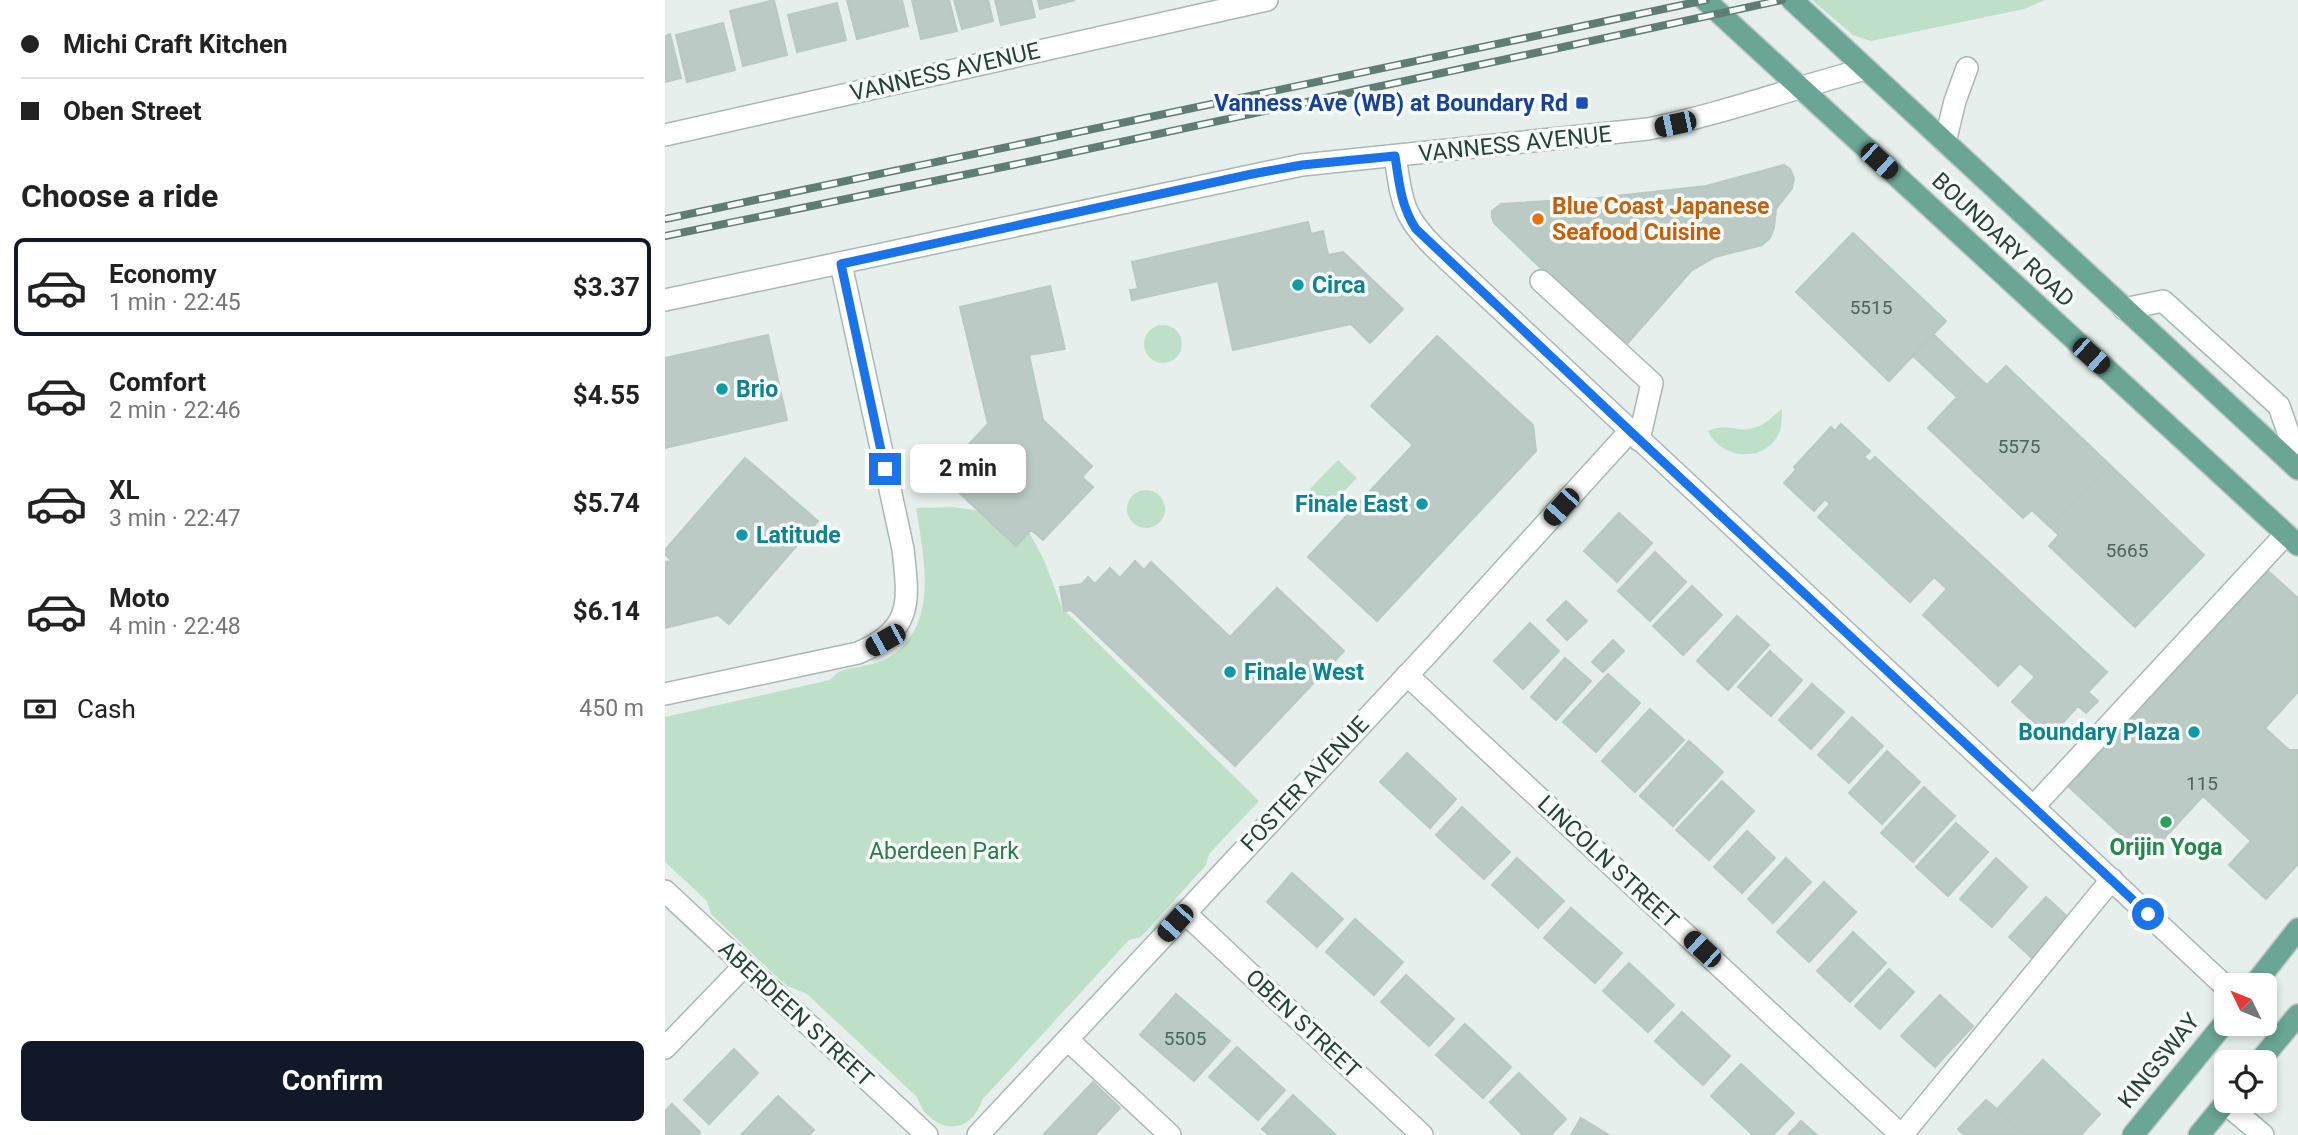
<!DOCTYPE html>
<meta charset="utf-8">
<style>
body{margin:0;font-family:Roboto,sans-serif;background:#f2f2f2;color:#222;height:100vh;display:flex;flex-direction:column;font-size:26px;white-space:nowrap}
*{box-sizing:border-box;margin:0}
p{font-size:23px;color:#767676}
.icon{flex:none;width:38px;height:38px;fill:none;stroke:currentColor;stroke-width:2;stroke-linecap:round;stroke-linejoin:round}
.map{position:relative;flex:1;overflow:hidden}
.details{display:flex;flex-direction:column;background:#fff;width:665px}
.details>*{flex:none}
.banner{display:grid;align-content:center;height:154px;padding:0 21px;background:#fff}
.needle{width:46px;rotate:313deg}
.fabs{position:absolute;left:1549px;top:973px;display:grid;gap:14px}
.fabs a{display:grid;place-items:center;width:63px;height:63px;border-radius:10px;background:#fff;box-shadow:0 4px 10px #0003;font-size:35px}
.end{position:absolute;width:32px;height:32px;margin:-16px;border:9px solid #1a73e8;background:#fff;box-shadow:0 0 0 4px #fff}
.from{border-radius:50%}
.bubble{position:absolute;height:49px;border-radius:10px;background:#fff;box-shadow:0 4px 10px #0003;font-size:23px;font-weight:700;line-height:49px;text-align:center}
.car{position:absolute;width:21px;height:42px;margin:-21px -10px;border-radius:9px;box-shadow:0 0 5px 2px #0007;background:linear-gradient(#222 24%,#8ab4d8 0 40%,#222 0 76%,#8ab4d8 0 86%,#222 0)}
.banner b{display:flex;align-items:center;gap:24px;height:66px;font-size:26px}
.banner b+b{border-top:2px solid #e0e0e0}
.banner i{width:18px;height:18px;background:#222}
ul{padding:0;list-style:none}
li{display:flex;align-items:center;gap:21px;height:98px;margin:0 14px 10px;padding:0 7px;border:4px solid transparent;border-radius:10px}
li div{flex:1}
li b{display:block;font-size:26px}
li em{font-style:normal;font-weight:700}
li.selected{border-color:#111827}
li>.icon{width:63px;height:63px;stroke-width:1.5}
h2{padding:0 21px;font-size:32px;line-height:84px}
.pay{display:flex;align-items:center;gap:18px;height:77px;padding:0 21px;font-size:26px}
.pay p{margin-inline-start:auto}
.button{display:flex;gap:14px;margin-top:auto;padding:14px 21px}
.button a{flex:1;height:80px;border-radius:10px;background:#111827;color:#fff;font-size:28px;font-weight:700;line-height:80px;text-align:center}
main{display:flex;flex:1;min-height:0}
.map>svg:first-child{display:block}
.green{fill:#bfe0c8}
.building{fill:#bbcac4;stroke:#b8c9c2;stroke-width:2}
.lines{fill:none;stroke-linecap:round;stroke-linejoin:round}
.minor-casing{stroke:#a8b8b2;stroke-width:24}
.major-casing{stroke:#c2cac8;stroke-width:24}
.minor{stroke:#fff;stroke-width:21}
.major{stroke:#6aa596;stroke-width:21}
.rail-casing{stroke:#5f7d75;stroke-width:8}
.rail{stroke:#f7fbf9;stroke-width:5;stroke-dasharray:16;stroke-linecap:butt}
.route{stroke:#1a73e8;stroke-width:9}
.transit-dot{fill:#1a4fb4;stroke:#f7fbf9;stroke-width:2.5}
.food-dot{fill:#e8710a;stroke:#f7fbf9;stroke-width:2.5}
.culture-dot{fill:#0f9aa8;stroke:#f7fbf9;stroke-width:2.5}
.leisure-dot{fill:#2e9e5b;stroke:#f7fbf9;stroke-width:2.5}
.labels{text-anchor:middle;dominant-baseline:central;stroke-width:7;stroke-linejoin:round;paint-order:stroke}
.number-label{font-size:19px;fill:#4a645c}
.street-label{font-size:23px;fill:#24423a;stroke:#f7fbf9}
.transit-label{font-size:23px;font-weight:bold;fill:#164399;stroke:#f7fbf9;text-anchor:end}
.food-label{font-size:23px;font-weight:bold;fill:#c56008;stroke:#f7fbf9;text-anchor:start}
.culture-label{font-size:23px;font-weight:bold;fill:#0d838f;stroke:#f7fbf9;text-anchor:start}
.leisure-label{font-size:23px;font-weight:bold;fill:#27864d;stroke:#f7fbf9}
.park-label{font-size:23px;fill:#2d7a4b;stroke:#f7fbf9}
</style>
<main>
<section class="details">
<div class="banner">
<b><i class="from"></i>Michi Craft Kitchen</b>
<b><i></i>Oben Street</b>
</div>
<h2>Choose a ride</h2>
<ul>
<li class="selected"><svg class="icon" aria-label="car" viewBox="0 0 24 24"><path d="M5 17H2v-5l4-1 3-4h7l3 4 3 1v5h-3M9 17h6M6 11h13"/><circle cx="7" cy="17" r="2"/><circle cx="17" cy="17" r="2"/></svg><div><b>Economy</b><p>1 min · 22:45</p></div><em>$3.37</em></li>
<li><svg class="icon" aria-label="car" viewBox="0 0 24 24"><path d="M5 17H2v-5l4-1 3-4h7l3 4 3 1v5h-3M9 17h6M6 11h13"/><circle cx="7" cy="17" r="2"/><circle cx="17" cy="17" r="2"/></svg><div><b>Comfort</b><p>2 min · 22:46</p></div><em>$4.55</em></li>
<li><svg class="icon" aria-label="car" viewBox="0 0 24 24"><path d="M5 17H2v-5l4-1 3-4h7l3 4 3 1v5h-3M9 17h6M6 11h13"/><circle cx="7" cy="17" r="2"/><circle cx="17" cy="17" r="2"/></svg><div><b>XL</b><p>3 min · 22:47</p></div><em>$5.74</em></li>
<li><svg class="icon" aria-label="car" viewBox="0 0 24 24"><path d="M5 17H2v-5l4-1 3-4h7l3 4 3 1v5h-3M9 17h6M6 11h13"/><circle cx="7" cy="17" r="2"/><circle cx="17" cy="17" r="2"/></svg><div><b>Moto</b><p>4 min · 22:48</p></div><em>$6.14</em></li>
</ul>
<div class="pay"><svg class="icon" aria-label="cash" viewBox="0 0 24 24"><path d="M3 7h18v10H3z"/><circle cx="12" cy="12" r="2"/></svg>Cash<p>450 m</p></div>
<div class="button"><a>Confirm</a></div>
</section>
<div class="map">
<svg width="1633" height="1135" viewBox="0 0 1633 1135">
<rect width="100%" height="100%" fill="#e6efeb"/>
<!-- green -->
<path class="green" d="M1147,0H1380L1359,9L1206,41L1188,35Z
M479 344a19 19 0 1 1 38 0a19 19 0 1 1-38 0Z
M1117,409C1117,416 1117,424 1115,431C1102,464 1056,460 1043,431C1064,422 1070,433 1088,428C1100,426 1108,416 1117,409Z
M673,460L692,478L659,512L640,494Z
M462 509a19 19 0 1 1 38 0a19 19 0 1 1-38 0Z
M288,507L329,513L364,532L379,560L397,608L594,801L544,854L541,865L476,937L464,940L317,1100C307,1131 279,1135 259,1111C256,1107 254,1101 251,1096L142,994L123,986L114,979L46,914L42,901L0,862V717L165,680C167,678 169,675 172,673C182,667 204,667 219,660C276,630 259,559 251,508Z"/>
<!-- building -->
<path class="building" d="M109,0L122,55L78,66L65,11Z
M182,0H237L243,26L192,39Z
M247,0H284L292,31L256,39Z
M289,0H323L328,21L297,29Z
M330,0H366L370,17L336,25Z
M373,0H410L375,9Z
M172,3L181,40L132,52L123,15Z
M58,23L70,70L22,82L11,35Z
M5,34L16,78L0,82V36Z
M1119,165L1125,169L1129,178L1127,188L1111,209L1109,228L1105,238L1097,245L1050,257L1026,271L961,345L882,274L829,223L827,217V211L836,204L933,198L1041,186Z
M643,222L646,234L658,231L663,255L678,252L738,309L705,343L686,324L568,350L553,281L467,300L465,290L473,289L467,262Z
M1188,233L1281,321L1224,381L1131,292Z
M385,286L400,349L364,355L378,420L427,466L417,477L428,487L378,540L366,530L351,546L288,487L303,470L291,458L323,424L295,307Z
M1268,334L1312,376L1292,397L1248,356Z
M103,335L122,420L0,448V358Z
M772,336L868,425L871,451L712,621L643,557L748,445L706,406Z
M1341,366L1445,465L1385,527L1367,510L1358,518L1263,428L1312,376L1322,385Z
M1176,424L1205,451L1199,457L1205,462L1210,457L1442,672L1423,692L1433,701L1421,713L1413,706L1385,737L1347,702L1370,677L1355,663L1333,686L1258,615L1282,589L1269,577L1245,602L1153,517L1165,504L1160,499L1149,511L1119,483L1131,470L1129,467L1166,427L1170,431Z
M80,458L153,521L64,624L53,615L0,628V562L7,561L0,554V550Z
M1445,465L1539,555L1470,627L1384,546L1394,535L1385,527Z
M954,513L987,543L952,582L919,551Z
M990,552L1021,582L985,621L953,591Z
M470,561L479,570L486,562L565,637L612,588L679,651L570,766L406,610L399,611L395,587L417,584L423,577L430,584L445,568L455,578Z
M1603,571L1633,598V692L1600,728L1624,750H1633V864L1601,899L1564,865L1586,841L1538,796L1481,858L1404,787Z
M1027,586L1057,615L1018,655L988,626Z
M901,601L922,621L902,640L882,620Z
M1072,616L1104,645L1063,690L1032,661Z
M865,623L894,651L858,689L829,661Z
M948,640L959,651L938,672L927,662Z
M1105,651L1137,680L1106,716L1073,687Z
M900,658L926,681L891,720L866,697Z
M943,674L975,703L931,752L898,722Z
M1147,684L1179,712L1146,749L1114,720Z
M985,709L1019,740L970,792L937,761Z
M1187,717L1218,746L1184,783L1153,755Z
M1024,741L1058,772L1008,826L975,796Z
M1222,751L1255,782L1217,824L1184,793Z
M742,753L791,799L765,828L715,782Z
M1057,781L1089,811L1044,860L1011,830Z
M1259,787L1290,816L1248,862L1216,833Z
M797,807L845,852L819,879L771,835Z
M1291,823L1323,852L1283,896L1251,867Z
M1082,831L1110,858L1077,893L1049,867Z
M852,858L899,901L873,928L827,885Z
M1121,858L1146,882L1108,923L1083,899Z
M1331,858L1362,887L1327,927L1295,899Z
M627,873L678,919L652,947L602,902Z
M1159,882L1191,912L1144,962L1112,932Z
M1381,897L1406,920L1369,960L1344,937Z
M906,908L957,953L930,983L879,938Z
M690,919L738,962L709,995L661,952Z
M1188,932L1221,963L1185,1002L1152,971Z
M964,963L1009,1005L983,1032L938,991Z
M1224,969L1249,992L1215,1029L1190,1006Z
M741,975L789,1019L764,1046L716,1002Z
M511,994L565,1041L529,1081L475,1035Z
M1275,995L1308,1026L1270,1067L1236,1036Z
M1017,1012L1065,1056L1038,1085L990,1041Z
M800,1024L846,1067L818,1098L771,1055Z
M572,1047L620,1090L593,1120L544,1077Z
M69,1049L93,1073L44,1124L19,1100Z
M1378,1060L1435,1114L1416,1135H1359L1332,1109Z
M1076,1064L1129,1113L1108,1135H1088L1046,1096Z
M854,1073L901,1119L886,1135H858L825,1102Z
M428,1082L455,1108L430,1135H378Z
M628,1095L671,1135H604L597,1129Z
M113,1096L149,1130L144,1135H76Z
M1321,1100L1332,1109L1359,1135H1299L1293,1129Z
M7,1104L35,1132L33,1135H0V1111Z
M916,1118L944,1135H906Z
M1136,1121L1152,1135H1123Z"/>
<g class="lines">
<!-- minor casing -->
<g class="minor-casing">
<path id="minor" d="M0,135L602,0
M1280,142L1290,101L1302,68
M730,156C737,200 736,214 769,247L1561,987
M876,281L987,383L974,440
M0,300L637,165L983,129C1057,114 1128,88 1201,69
M1459,309L1498,301L1614,406L1633,461
M742,675L1236,1135
M0,694L193,653C248,629 244,603 238,549L176,264
M1369,806L1621,534
M0,891L262,1135
M520,913L757,1135
M403,1040L505,1135
M0,1048L79,966
M1560,1103L1598,1135
M313,1135L765,651L965,431
M1237,1135L1447,879"/>
</g>
<!-- major casing -->
<g class="major-casing">
<path id="major" d="M1040,0L1633,545
M1127,0L1633,469
M1589,985L1633,929
M1594,1062L1633,1015
M1468,1135L1561,1021
M1534,1135L1562,1101"/>
</g>
<!-- minor -->
<use href="#minor" class="minor"/>
<!-- major -->
<use href="#major" class="major"/>
<!-- rail casing -->
<g class="rail-casing">
<path id="rail" d="M0,219L1041,0
M0,236L367,161L1117,0"/>
</g>
<!-- rail -->
<use href="#rail" class="rail"/>
</g>
<g class="lines">
<!-- route -->
<path class="route" d="M220,469L176,264L587,174L637,165L730,156C734,182 736,207 751,229L965,431L1483,914"/>
</g>
<!-- markers -->
<rect class="transit-dot" x="910" y="96" width="14" height="14" rx="3.5"/>
<circle class="food-dot" cx="873" cy="219" r="7"/>
<g class="culture-dot">
<circle cx="633" cy="285" r="7"/>
<circle cx="57" cy="389" r="7"/>
<circle cx="757" cy="504" r="7"/>
<circle cx="77" cy="535" r="7"/>
<circle cx="565" cy="672" r="7"/>
<circle cx="1529" cy="732" r="7"/>
</g>
<circle class="leisure-dot" cx="1501" cy="822" r="7"/>
<g class="labels">
<!-- number labels -->
<g class="number-label">
<text x="1206" y="307">5515</text>
<text x="1354" y="446">5575</text>
<text x="1462" y="550">5665</text>
<text x="1537" y="783">115</text>
<text x="520" y="1038">5505</text>
</g>
<!-- street labels -->
<g class="street-label">
<text transform="translate(280 72) rotate(-13)">VANNESS AVENUE</text>
<text transform="translate(850 144) rotate(-6)">VANNESS AVENUE</text>
<text transform="translate(1338 240) rotate(43)">BOUNDARY ROAD</text>
<text transform="translate(640 784) rotate(-47)">FOSTER AVENUE</text>
<text transform="translate(943 862) rotate(43)">LINCOLN STREET</text>
<text transform="translate(131 1014) rotate(43)">ABERDEEN STREET</text>
<text transform="translate(638 1024) rotate(43)">OBEN STREET</text>
<text transform="translate(1494 1061) rotate(-51)">KINGSWAY</text>
</g>
<!-- transit labels -->
<g class="transit-label">
<text x="903" y="103">Vanness Ave (WB) at Boundary Rd</text>
</g>
<!-- food labels -->
<g class="food-label">
<text x="887" y="206">Blue Coast Japanese<tspan x="887" dy="26">Seafood Cuisine</tspan></text>
</g>
<!-- culture labels -->
<g class="culture-label">
<text x="647" y="285">Circa</text>
<text x="71" y="389">Brio</text>
<text x="743" y="504" text-anchor="end">Finale East</text>
<text x="91" y="535">Latitude</text>
<text x="579" y="672">Finale West</text>
<text x="1515" y="732" text-anchor="end">Boundary Plaza</text>
</g>
<!-- leisure labels -->
<g class="leisure-label">
<text x="1501" y="847">Orijin Yoga</text>
</g>
<!-- park labels -->
<g class="park-label">
<text x="279" y="851">Aberdeen Park</text>
</g>
</g>
</svg>
<div class="fabs">
<a><svg class="needle" viewBox="-14 -14 28 28"><path d="M0-13l5 13h-10z" fill="#e53935"/><path d="M0 13l5-13h-10z" fill="#767676"/></svg></a>
<a><svg class="icon" aria-label="locate" viewBox="0 0 24 24"><circle cx="12" cy="12" r="6"/><path d="M12 2v4M12 18v4M2 12h4M18 12h4"/></svg></a>
</div>
<i class="end from" style="left:1483px;top:914px"></i>
<i class="end" style="left:220px;top:469px"></i>
<div class="bubble" style="left:245px;top:444px;width:116px">2 min</div>
<i class="car" style="left:1010px;top:124px;rotate:258deg"></i>
<i class="car" style="left:1214px;top:161px;rotate:132deg"></i>
<i class="car" style="left:1426px;top:356px;rotate:132deg"></i>
<i class="car" style="left:896px;top:507px;rotate:222deg"></i>
<i class="car" style="left:220px;top:640px;rotate:241deg"></i>
<i class="car" style="left:510px;top:923px;rotate:222deg"></i>
<i class="car" style="left:1037px;top:949px;rotate:313deg"></i>
</div>
</main>
